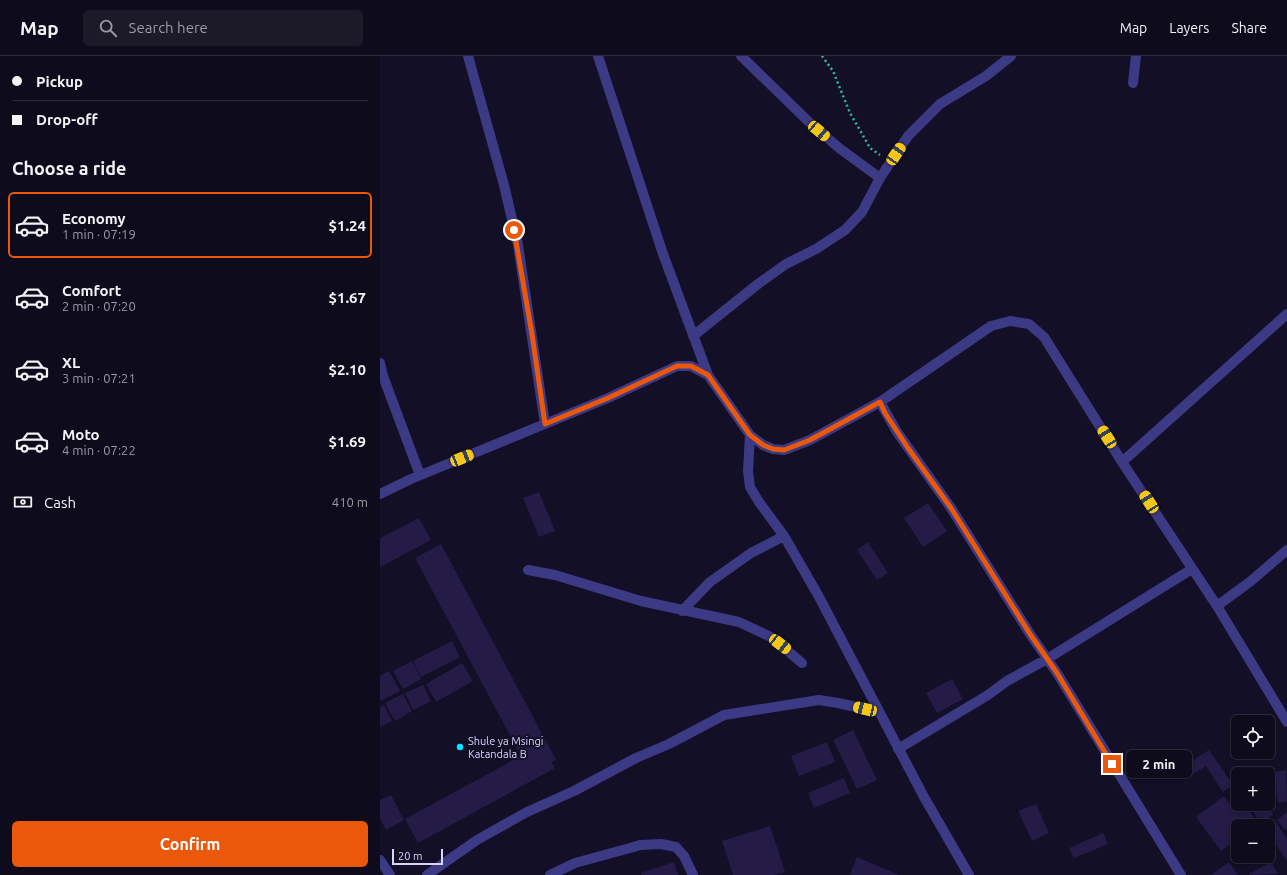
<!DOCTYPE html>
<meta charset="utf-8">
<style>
body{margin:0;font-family:Ubuntu,sans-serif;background:#1c1929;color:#f1f3f6;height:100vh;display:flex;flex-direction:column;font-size:15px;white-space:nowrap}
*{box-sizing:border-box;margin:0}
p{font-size:13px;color:#9b9ba3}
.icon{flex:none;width:22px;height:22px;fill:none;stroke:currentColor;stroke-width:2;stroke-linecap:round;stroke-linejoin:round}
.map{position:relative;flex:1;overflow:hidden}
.panel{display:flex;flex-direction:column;background:#0e0b1c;width:380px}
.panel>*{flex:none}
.banner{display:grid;align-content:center;height:88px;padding:0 12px;background:#0e0b1c}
.buttons{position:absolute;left:851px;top:659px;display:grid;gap:8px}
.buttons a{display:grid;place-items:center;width:44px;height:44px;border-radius:6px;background:#0e0b1c;box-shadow:0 2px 6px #0003,0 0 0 1px #2e2b3b;font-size:20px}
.scale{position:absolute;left:12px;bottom:10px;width:51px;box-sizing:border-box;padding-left:4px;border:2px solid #d9d4ff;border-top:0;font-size:11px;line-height:14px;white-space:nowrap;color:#d9d4ff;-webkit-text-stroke:3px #130f26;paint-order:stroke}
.end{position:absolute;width:18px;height:18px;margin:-9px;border:5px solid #ea580c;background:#fff;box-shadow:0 0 0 2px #fff}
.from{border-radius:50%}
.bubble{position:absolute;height:28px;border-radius:6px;background:#0e0b1c;box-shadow:0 2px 6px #0003,0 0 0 1px #2e2b3b;font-size:13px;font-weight:700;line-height:28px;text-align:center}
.car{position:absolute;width:12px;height:24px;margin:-12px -6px;border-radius:5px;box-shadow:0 0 3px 1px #0007;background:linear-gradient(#f5c518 24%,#345 0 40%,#f5c518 0 76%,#345 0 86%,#f5c518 0)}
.banner b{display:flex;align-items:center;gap:14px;height:38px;font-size:15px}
.banner b+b{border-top:1px solid #2e2b3b}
.banner i{width:10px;height:10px;background:#f1f3f6}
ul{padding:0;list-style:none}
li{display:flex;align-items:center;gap:12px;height:66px;margin:0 8px 6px;padding:0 4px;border:2px solid transparent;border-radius:6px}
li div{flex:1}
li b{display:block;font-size:15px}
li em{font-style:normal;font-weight:700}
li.on{border-color:#ea580c}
li>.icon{width:36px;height:36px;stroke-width:1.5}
h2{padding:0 12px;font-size:18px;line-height:48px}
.pay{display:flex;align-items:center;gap:10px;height:44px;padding:0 12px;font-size:15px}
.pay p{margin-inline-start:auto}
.button{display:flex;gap:8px;margin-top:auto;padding:8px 12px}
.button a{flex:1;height:46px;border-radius:6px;background:#ea580c;color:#fff;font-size:16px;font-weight:700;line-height:46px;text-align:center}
header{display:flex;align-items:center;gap:24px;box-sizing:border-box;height:56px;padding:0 20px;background:#0e0b1c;border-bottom:1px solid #2e2b3b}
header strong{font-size:19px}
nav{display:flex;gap:22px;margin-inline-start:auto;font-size:14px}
.search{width:280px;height:36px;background:#1c1929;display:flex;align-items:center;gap:10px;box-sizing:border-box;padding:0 14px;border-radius:6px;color:#9b9ba3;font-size:15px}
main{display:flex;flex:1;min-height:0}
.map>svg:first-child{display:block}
.building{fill:#241b47}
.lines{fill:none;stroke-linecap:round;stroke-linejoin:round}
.path{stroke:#2fb8b0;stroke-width:2.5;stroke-dasharray:2 3;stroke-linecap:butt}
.minor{stroke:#3d3a85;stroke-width:10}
.route{stroke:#ea580c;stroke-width:5}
.poi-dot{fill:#00e5ff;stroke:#130f26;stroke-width:1.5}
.labels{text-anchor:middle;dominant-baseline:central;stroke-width:4;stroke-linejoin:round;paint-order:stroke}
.poi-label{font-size:11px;fill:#d9d4ff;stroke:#130f26;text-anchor:start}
</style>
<header>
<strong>Map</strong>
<div class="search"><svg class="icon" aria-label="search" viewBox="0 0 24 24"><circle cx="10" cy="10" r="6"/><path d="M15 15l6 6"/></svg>Search here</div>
<nav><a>Map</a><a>Layers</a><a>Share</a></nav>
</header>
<main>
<section class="panel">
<div class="banner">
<b><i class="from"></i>Pickup</b>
<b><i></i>Drop-off</b>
</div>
<h2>Choose a ride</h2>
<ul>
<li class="on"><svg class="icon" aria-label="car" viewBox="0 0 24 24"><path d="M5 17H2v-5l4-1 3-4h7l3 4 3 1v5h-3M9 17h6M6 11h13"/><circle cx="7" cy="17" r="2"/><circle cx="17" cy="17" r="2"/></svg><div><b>Economy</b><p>1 min · 07:19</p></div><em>$1.24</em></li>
<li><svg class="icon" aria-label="car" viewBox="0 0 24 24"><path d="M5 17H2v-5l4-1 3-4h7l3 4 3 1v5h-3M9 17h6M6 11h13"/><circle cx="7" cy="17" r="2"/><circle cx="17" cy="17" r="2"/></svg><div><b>Comfort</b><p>2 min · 07:20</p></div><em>$1.67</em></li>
<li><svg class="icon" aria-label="car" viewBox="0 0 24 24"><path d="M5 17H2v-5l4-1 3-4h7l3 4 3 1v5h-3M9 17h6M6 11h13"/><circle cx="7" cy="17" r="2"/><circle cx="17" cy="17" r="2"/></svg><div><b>XL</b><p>3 min · 07:21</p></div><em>$2.10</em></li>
<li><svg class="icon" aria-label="car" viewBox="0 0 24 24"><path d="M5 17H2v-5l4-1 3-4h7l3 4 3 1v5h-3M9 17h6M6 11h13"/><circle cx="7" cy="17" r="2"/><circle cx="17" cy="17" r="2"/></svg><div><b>Moto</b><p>4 min · 07:22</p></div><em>$1.69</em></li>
</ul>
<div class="pay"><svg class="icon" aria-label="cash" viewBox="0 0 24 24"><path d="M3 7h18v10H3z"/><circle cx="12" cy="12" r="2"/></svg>Cash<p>410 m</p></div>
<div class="button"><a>Confirm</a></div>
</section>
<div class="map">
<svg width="907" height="819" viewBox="0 0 907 819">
<rect width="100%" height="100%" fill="#130f26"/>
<!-- building -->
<path class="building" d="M159,436L175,475L159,481L143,442Z
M548,447L567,475L543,491L524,462Z
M39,462L51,484L0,511V482Z
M488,486L508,517L497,524L477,494Z
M61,488L176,704L171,706L175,712L38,787L25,763L141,700L35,502Z
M72,585L80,601L41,621L33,605Z
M32,605L41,623L23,633L13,615Z
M82,607L93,625L56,646L46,628Z
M9,615L20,635L0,645V620Z
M572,623L583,643L557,657L546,637Z
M43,629L51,645L33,654L25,637Z
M23,638L32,655L15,665L5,647Z
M4,649L12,665L0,671V651Z
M473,674L497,724L477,733L453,684Z
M447,686L455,706L419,720L411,700Z
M829,694L853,729L843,736L826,710L810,720L803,710Z
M906,714L907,745L898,747L893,716Z
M464,722L470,737L434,752L428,737Z
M11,739L24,764L6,774L0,762V744Z
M844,740L851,749L858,743V748H864L878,767L874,770H858V782L841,795L816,761Z
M656,748L669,777L652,785L638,755Z
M870,748H887L893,759L879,766Z
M907,756V773L905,774L897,764Z
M896,766L907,783V805L888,777V771Z
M390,770L405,816L395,819H353L342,785Z
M723,777L728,788L694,802L689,792Z
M477,801L519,819H473L470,818Z
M294,806L298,819H261V817Z
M849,806L858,819H831Z
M891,806L898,818L869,819V818Z"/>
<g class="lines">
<!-- path -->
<path class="path" d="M442,0L453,15L470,57L481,76L490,92L500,99"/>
<!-- minor -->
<path class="minor" d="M88,0L124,129L138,189L165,368
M218,0L283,198L328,319
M361,0L429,66L459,92L500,122
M753,27L756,0
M313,280L378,228L406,208L436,193L465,174L482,156L500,122L528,80L560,48L606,20L631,0
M0,307L3,320L40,419
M500,346L517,376L571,452L650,578L677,617L801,819
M370,379L368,415L370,431L379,446L404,480L438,539L544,741L589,819
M742,406L907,258
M0,438L31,423L228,342L297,310H311L328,319L370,379L383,389L393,393L404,394L430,384L500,346L611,270L630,265L649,268L664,281L742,406L837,550L907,666
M148,514L175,519L261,545L359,566L391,581L422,607
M837,550L871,525L907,494
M302,555L330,526L371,497L404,480
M518,693L608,639L627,625L667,603L812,513
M0,804L10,819
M47,819L97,784L147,756L194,735L256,702L289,688L344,659L439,644L458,647L499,656
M170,819L195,807L250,792L260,789L281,788L296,791L304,800L313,819"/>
</g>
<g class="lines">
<!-- route -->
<path class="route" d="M134,174L152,278L165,368L228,342L297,310H311L328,319L370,379L383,389L393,393L404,394L430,384L500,346L505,357L528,392L571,452L650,578L677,617L732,708"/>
</g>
<!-- markers -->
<circle class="poi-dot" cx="80" cy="691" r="4"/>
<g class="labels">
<!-- poi labels -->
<g class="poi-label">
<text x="88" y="685">Shule ya Msingi<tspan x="88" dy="13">Katandala B</tspan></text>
</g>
</g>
</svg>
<div class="buttons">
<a><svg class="icon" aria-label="locate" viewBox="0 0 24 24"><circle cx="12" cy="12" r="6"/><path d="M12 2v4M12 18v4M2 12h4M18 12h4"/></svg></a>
<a>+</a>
<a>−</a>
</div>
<div class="scale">20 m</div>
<i class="end from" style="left:134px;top:174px"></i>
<i class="end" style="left:732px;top:708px"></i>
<div class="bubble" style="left:746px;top:694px;width:66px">2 min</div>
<i class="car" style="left:439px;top:75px;rotate:130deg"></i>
<i class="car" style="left:516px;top:98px;rotate:34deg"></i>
<i class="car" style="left:727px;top:381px;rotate:328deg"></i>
<i class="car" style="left:82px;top:402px;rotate:68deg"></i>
<i class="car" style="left:769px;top:446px;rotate:327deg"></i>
<i class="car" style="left:400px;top:588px;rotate:128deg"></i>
<i class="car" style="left:485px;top:653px;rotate:283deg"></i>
</div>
</main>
